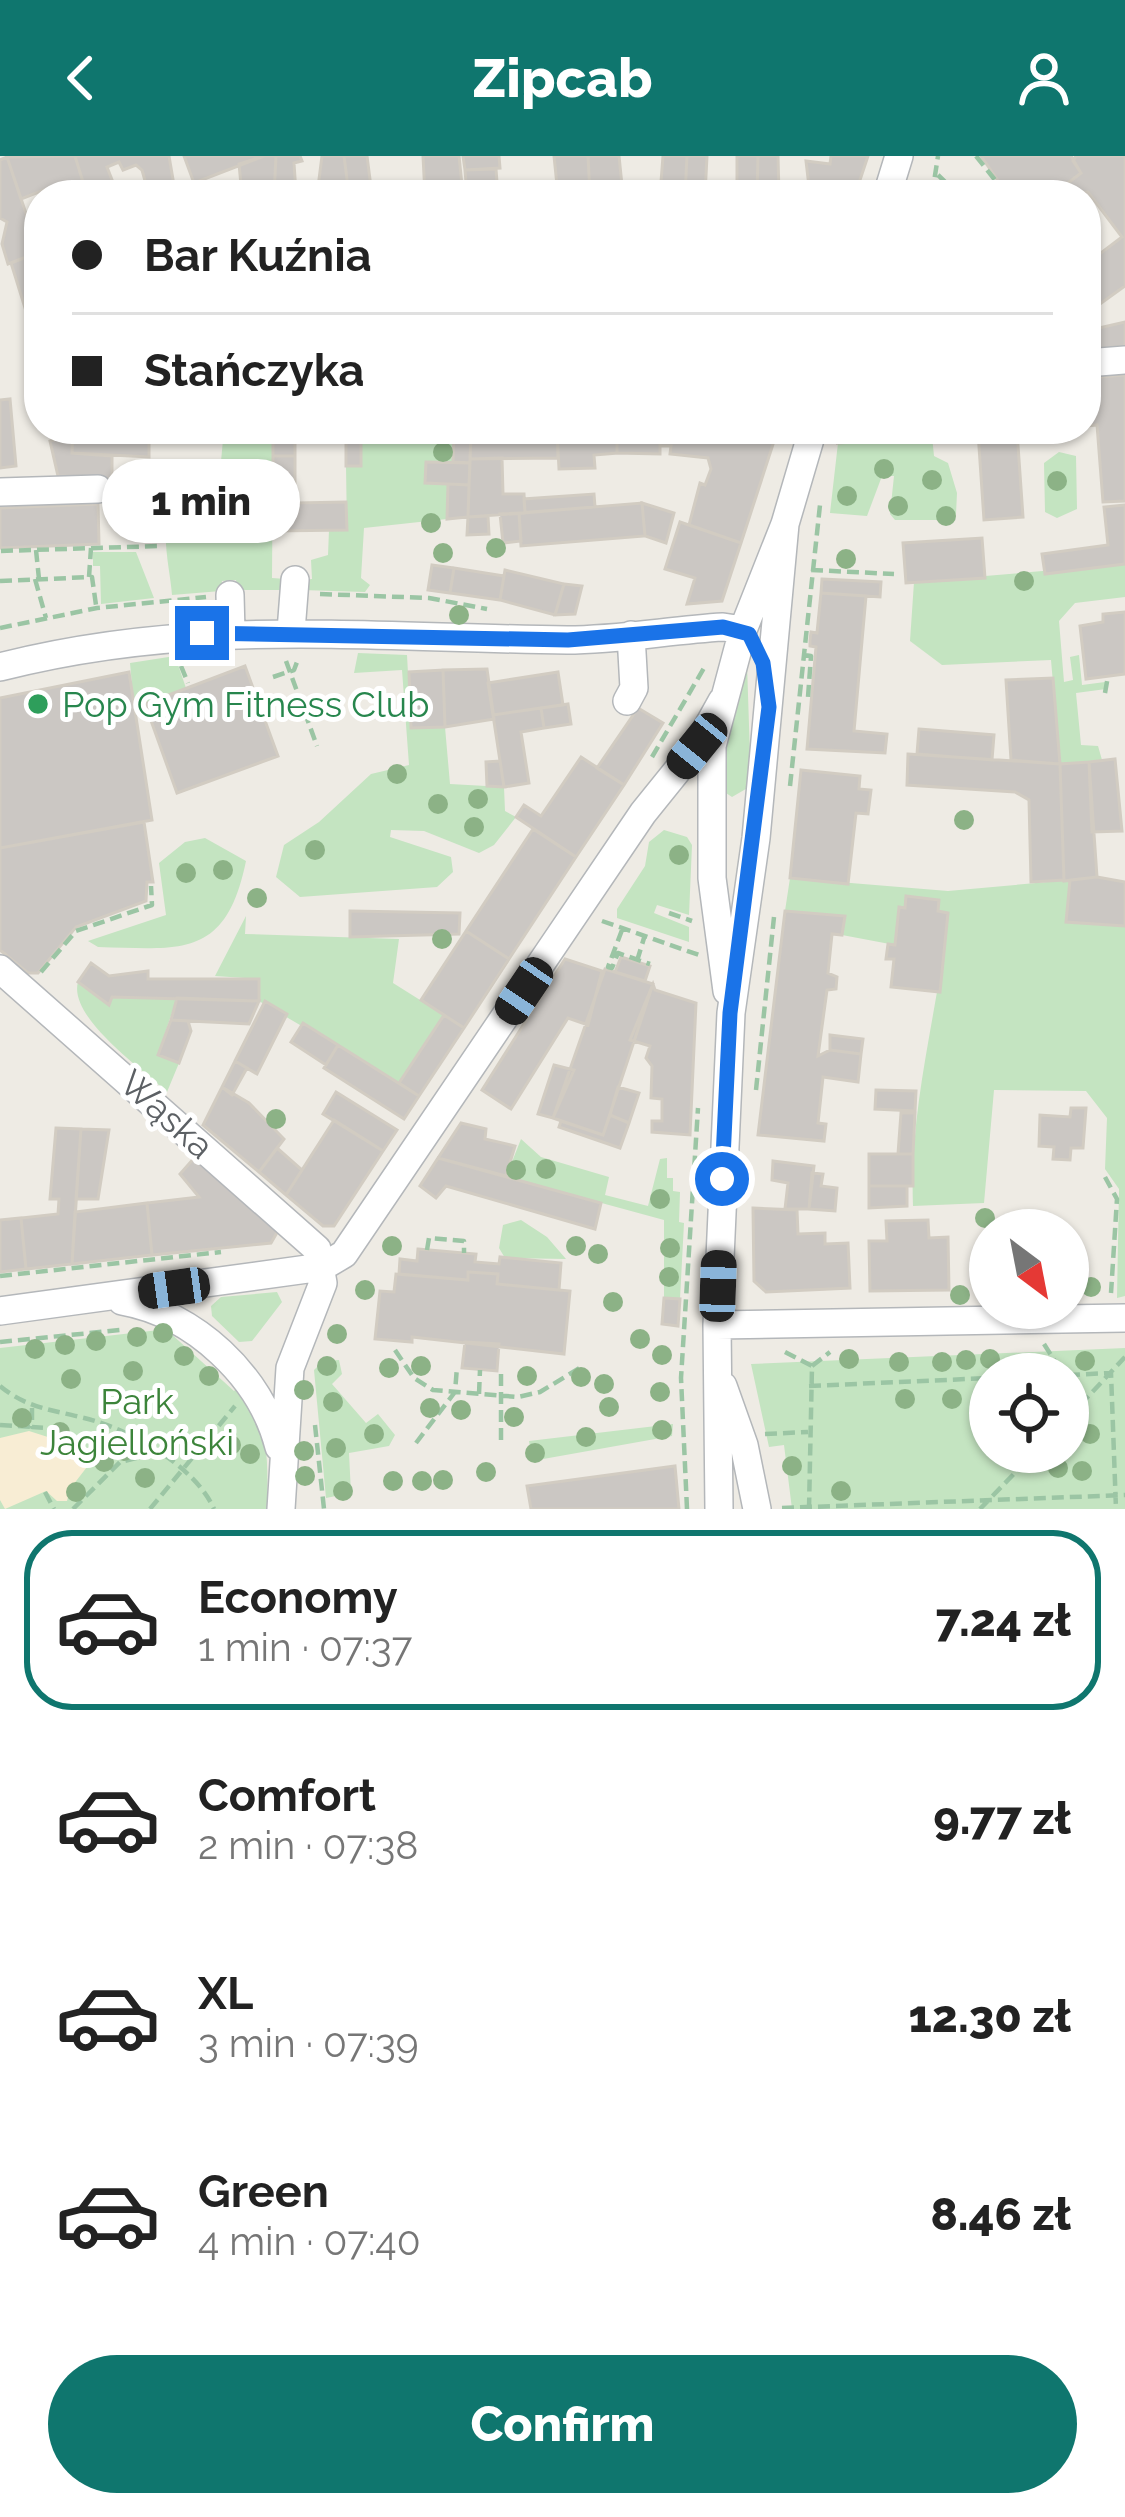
<!DOCTYPE html>
<meta charset="utf-8">
<style>
body{margin:0;font-family:Raleway,sans-serif;background:#f2f2f2;color:#222;height:100vh;display:flex;flex-direction:column;font-size:45px;white-space:nowrap}
*{box-sizing:border-box;margin:0}
p{font-size:39px;color:#767676}
.icon{flex:none;width:66px;height:66px;fill:none;stroke:currentColor;stroke-width:2;stroke-linecap:round;stroke-linejoin:round}
.map{position:relative;height:1353px;overflow:hidden}
.drawer{display:flex;flex-direction:column;background:#fff;flex:1}
.drawer>*{flex:none}
.banner{position:absolute;left:24px;top:24px;width:1077px;height:264px;border-radius:48px;box-shadow:0 3px 9px #0004;display:grid;align-content:center;height:264px;padding:0 48px;background:#fff}
.needle{width:78px;rotate:148deg}
.controls{position:absolute;left:969px;top:1053px;display:grid;gap:24px}
.controls a{display:grid;place-items:center;width:120px;height:120px;border-radius:50%;background:#fff;box-shadow:0 3px 9px #0004;font-size:60px}
.end{position:absolute;width:54px;height:54px;margin:-27px;border:15px solid #1a73e8;background:#fff;box-shadow:0 0 0 6px #fff}
.from{border-radius:50%}
.bubble{position:absolute;height:84px;border-radius:42px;background:#fff;box-shadow:0 3px 9px #0004;font-size:39px;font-weight:800;line-height:84px;text-align:center}
.car{position:absolute;width:36px;height:72px;margin:-36px -18px;border-radius:15px;box-shadow:0 0 9px 3px #0007;background:linear-gradient(#222 24%,#8ab4d8 0 40%,#222 0 76%,#8ab4d8 0 86%,#222 0)}
.banner b{display:flex;align-items:center;gap:42px;height:114px;font-size:45px}
.banner b+b{border-top:3px solid #e0e0e0}
.banner i{width:30px;height:30px;background:#222}
ul{padding:21px 0 0;list-style:none}
li{display:flex;align-items:center;gap:36px;height:180px;margin:0 24px 18px;padding:0 24px;border:6px solid transparent;border-radius:48px}
li div{flex:1}
li b{display:block;font-size:45px}
li em{font-style:normal;font-weight:800}
li.selected{border-color:#0f766e}
li>.icon{width:108px;height:108px;stroke-width:1.5}
.button{display:flex;gap:24px;margin-top:auto;padding:24px 48px}
.button a{flex:1;height:138px;border-radius:72px;background:#0f766e;color:#fff;font-size:48px;font-weight:800;line-height:138px;text-align:center}
header{display:flex;justify-content:space-between;align-items:center;height:156px;padding:0 48px;background:#0f766e;color:#fff;font-size:54px;font-weight:800}
.map>svg:first-child{display:block}
.green{fill:#c4e4c1;fill-rule:evenodd}
.sand{fill:#f8edd4}
.building{fill:#cbc7c3;stroke:#d2ccc2;stroke-width:3}
.lines{fill:none;stroke-linecap:round;stroke-linejoin:round}
.minor-casing{stroke:#b4b7ba;stroke-width:30}
.path{stroke:#9bc5a4;stroke-width:4.5;stroke-dasharray:12 6;stroke-linecap:butt}
.minor{stroke:#fff;stroke-width:27}
.tree{fill:#8cb286}
.route{stroke:#1a73e8;stroke-width:15}
.leisure-dot{fill:#2e9e5b;stroke:#fff;stroke-width:4.5}
.labels{text-anchor:middle;dominant-baseline:central;stroke-width:10;stroke-linejoin:round;paint-order:stroke}
.leisure-label{font-size:36px;fill:#27864d;stroke:#fff;text-anchor:start}
.street-label{font-size:36px;fill:#5c6064;stroke:#fff}
.park-label{font-size:36px;fill:#3c843a;stroke:#fff}
</style>
<header><svg class="icon" aria-label="back" viewBox="0 0 24 24"><path d="M15 5l-7 7 7 7"/></svg>Zipcab<svg class="icon" aria-label="person" viewBox="0 0 24 24"><circle cx="12" cy="8" r="4"/><path d="M4 21q1-7 8-7t8 7"/></svg></header>
<div class="map">
<svg width="1125" height="1353" viewBox="0 0 1125 1353">
<rect width="100%" height="100%" fill="#eeebe4"/>
<!-- green -->
<path class="green" d="M224,273H273L272,422L286,423V434H238L236,424L222,425L221,435L172,439C170,409 155,361 180,338L196,344L219,327Z
M361,273H454L453,306L426,307L425,327L448,328L447,363L364,372L361,422L370,429L365,436L302,434V424L312,423L311,404L328,399L329,374L347,373L346,310L361,309Z
M932,280L934,300L948,307L957,337L956,358L950,364H895L890,358L894,320H882L867,360L830,357L838,287Z
M1059,296L1076,300L1077,353L1057,362L1045,356L1044,307Z
M93,396H136L154,442L101,448L100,410H93Z
M1125,408V441L1075,447L1059,465L1064,526L1073,524L1070,501L1079,499L1082,529L1105,526L1106,533L1076,537L1081,589L1098,590L1102,604L1060,608L1051,504L942,509L910,485L914,426Z
M358,497L407,499L411,572L445,571L450,628L504,631L505,655L516,661L494,689L479,697L424,675L391,674L390,681L451,701L453,716L437,731L300,741L276,721L284,689L319,666L371,618L409,609L402,514L354,517Z
M175,500L186,532L134,551L130,507Z
M747,508L751,630L732,641L720,633L718,618Z
M664,674L687,681L692,689L689,759L657,749L654,757L689,771V786L617,762V753L645,710L649,686Z
M205,682L246,705C226,803 181,793 98,791L88,785L166,759L159,707L185,686Z
M790,722L948,735L1070,724L1067,766L1125,770V1140L1117,1142L1119,1033L1105,1013L1107,962L1086,935L994,934L984,1047L913,1050C909,948 938,858 948,758L938,755V744L906,740L905,752H898L895,789L842,779L844,760L785,755Z
M246,760L245,778L399,783L393,827L444,859L399,927L259,845V823L215,820Z
M78,826L108,848L112,841L177,842L158,898L179,907L167,936C142,913 68,861 78,826Z
M521,983L541,1001L609,1021L605,1039L648,1050L660,1003L667,1002V1022H673V1035L680,1036L679,1066L684,1067L680,1143L664,1142V1064L506,1021Z
M521,1064L547,1081L566,1103L505,1102L499,1092L503,1069Z
M277,1136L282,1146L252,1185L239,1186L212,1160L211,1150L221,1141Z
M159,1174L168,1175L234,1235L241,1228C270,1264 268,1310 267,1353H0V1192Z
M1125,1192V1353H792L784,1289L769,1291L751,1208ZM1068,1218V1296H990V1218Z
M339,1204L342,1218L332,1228L366,1267L378,1258L395,1279L389,1290L349,1297L351,1337L326,1342L314,1214L323,1205Z
M673,1268L672,1280L532,1305L529,1285Z"/>
<!-- sand -->
<path class="sand" d="M29,1275L76,1290L90,1307L70,1333L67,1345H57L46,1335L5,1353L0,1344V1282Z"/>
<!-- building -->
<path class="building" d="M75,0H169L175,35L149,39L142,14L136,9L123,14L119,6L107,11L118,39H87Z
M75,0L87,39H57L54,30L21,43L7,1Z
M184,0H264L194,27Z
M264,0H276L274,39H242L239,8Z
M276,0H300L302,5L294,7L296,37L303,39H274Z
M322,0H344L349,39H317Z
M344,0H367L372,39H349Z
M423,0H459L463,39H425Z
M463,0H499L500,12L465,14Z
M554,0H588L590,39H558Z
M588,0H619L623,39H590Z
M663,0H687L685,39H660Z
M687,0H707L705,39H685Z
M737,0H758L757,39H737Z
M758,0H778L779,39H757Z
M831,0H868L855,39H810L806,5L830,8Z
M981,0H1071L1081,17L1052,39H1008Z
M1076,0H1125V130L1086,158V102L1089,106L1122,81L1088,36L1052,39L1081,17L1073,5Z
M7,1L39,96L8,108L2,88L7,66L0,62V4Z
M496,13L498,39H467L465,14Z
M39,96V197L11,107Z
M1125,166V190L1086,194V175Z
M1125,219V345L1103,346L1097,269L1086,270V222Z
M10,243L16,310L0,312V244Z
M73,273H100V280L149,273V301L72,297Z
M346,273H361V310H346Z
M454,273H471L470,307L453,306Z
M676,273H778L776,279Z
M842,273H1041L1017,275L1023,361L984,364L978,276L838,287Z
M557,274H617V297L594,299L595,312L559,313Z
M557,274L558,302L470,303L471,279Z
M617,274L660,275V298L617,297Z
M660,275L776,279L741,387L689,369L700,327L705,329L711,313L708,302L670,298L671,290H660Z
M72,279V297L112,300V323L58,320L50,285Z
M273,281H295V300H273Z
M273,300H295V347L346,346L347,374L273,375Z
M502,302L503,338H524L525,357L468,361L470,303Z
M426,306L470,307L469,329L425,327Z
M448,328L469,329L468,361L447,363Z
M594,338L595,351L525,357L524,343Z
M642,347L674,357L666,387L645,380Z
M642,347L645,380L521,390L519,357Z
M98,348L99,388L0,392V352Z
M1125,349V408L1045,418L1042,398L1108,389L1104,351Z
M519,357L521,385L503,387L500,358Z
M488,360L489,378L467,379L468,361Z
M680,366L741,387L722,445L687,448L695,422L665,413Z
M982,382L985,422L906,427L903,387Z
M432,409L454,412L450,437L428,434Z
M454,412L504,420L500,444L450,437Z
M505,414L564,428L555,459L500,444Z
M822,423L881,426L880,441L821,437Z
M564,428L582,430L575,458L555,459Z
M821,437L866,440L854,575L887,578L885,597L807,593L816,491L810,490V484L811,476L817,477Z
M1125,456V518L1086,523L1080,470L1103,466V458Z
M245,510L278,600L177,637L145,548Z
M487,513L494,563L445,571L443,514Z
M443,514L445,571L411,572L409,516Z
M129,516L152,664L0,692V542Z
M558,516L563,549L493,559L488,527Z
M1053,522L1060,608L1011,604L1006,524Z
M568,548L571,568L544,572L541,552Z
M541,552L544,572L521,576L529,627L504,631L493,559Z
M638,552L663,567L624,629L597,612Z
M919,573L994,579L992,604L917,598Z
M908,598L1060,608L1064,724L1031,726L1029,644L1015,636L907,629Z
M581,601L624,629L576,701L516,661L524,649L541,660Z
M1115,603L1122,675L1092,676L1089,606Z
M500,605L504,631L487,630L486,606Z
M1089,606L1097,721L1064,725L1060,608Z
M801,614L860,620L859,633L871,634L868,658L856,657L848,728L790,722Z
M144,666L153,726H147L146,745L76,771L38,817H28L0,794V692Z
M533,673L576,701L509,803L466,775Z
M1097,721L1125,726V770L1066,766L1070,724Z
M906,740L939,744L938,755L948,757L940,836L891,831L894,803H886L888,788L895,789L899,751L905,752Z
M350,755L460,757L459,778L350,781Z
M785,755L845,760L842,779L832,778L828,817L837,821L836,833L827,834L818,900L830,894L861,898L858,926L823,921L818,967L826,968L824,985L758,979Z
M466,775L509,803L464,872L421,844Z
M621,801L650,810L645,825L615,816Z
M565,803L602,815L588,869L568,862L511,953L482,934Z
M91,807L109,820L148,815V823H259V845L112,841L109,849L78,826Z
M605,813L653,828L603,979L553,962Z
M653,828L655,834L696,847L690,979L652,976V965H662V943L651,942L652,910L646,902L650,890L630,884Z
M177,842L259,845L249,868L171,864Z
M265,845L287,858L257,918L235,905Z
M444,859L464,872L419,940L399,927Z
M171,864L188,865L191,875L179,907L158,899Z
M303,867L338,889L326,909L291,886Z
M830,879L863,883L861,898L830,894Z
M338,889L419,940L404,963L324,912Z
M235,905L247,912L232,939L222,931Z
M554,909L574,914L553,962L538,958Z
M222,931L249,947L284,983L259,1016L203,969Z
M618,931L639,937L629,967L610,959Z
M876,934L916,935L915,955L875,953Z
M336,936L397,974L383,995L323,958Z
M1071,952H1086L1083,992H1071L1070,1004L1053,1003L1054,991L1039,990L1040,959L1070,961Z
M901,957H915L913,998H898Z
M610,959L629,967L620,992L559,971L561,965L603,979Z
M334,964L383,995L334,1070H323L286,1039Z
M461,967L486,973L485,983L515,990L506,1020L438,1002Z
M56,972L81,973L72,1108L26,1113L21,1062L58,1058L59,1043H50Z
M81,973L109,974L98,1043H76Z
M277,992L302,1014L286,1039L259,1016Z
M869,998H913V1030H869Z
M195,1001L279,1073L271,1087L152,1099L147,1047L199,1041L180,1018Z
M438,1002L601,1047L595,1073L446,1030L436,1042L420,1030Z
M773,1005L814,1010L809,1053H785L788,1027L772,1024Z
M812,1017L823,1018L821,1030L837,1032L835,1055L809,1053Z
M869,1030H907V1050L869,1052Z
M147,1047L152,1099L72,1108L75,1056Z
M753,1052L797,1054L798,1078L825,1077V1088L848,1087L850,1132L766,1136L754,1125Z
M21,1062L26,1113L0,1116V1064Z
M928,1064L929,1082L948,1081L949,1134L870,1135L869,1085H887L886,1065Z
M418,1093L476,1098L475,1106L499,1108L500,1101L561,1107L559,1134L497,1128L498,1118L468,1116V1124L399,1118L400,1103L417,1105Z
M468,1116L498,1118L497,1128L570,1135L564,1198L412,1181V1186L375,1183L380,1135L394,1136L396,1118L468,1124Z
M664,1142L680,1143L678,1170L662,1168Z
M465,1186L499,1188L497,1215L462,1212Z
M675,1310L679,1353H531L527,1330Z"/>
<g class="lines">
<!-- minor casing -->
<g class="minor-casing">
<path id="minor" d="M887,39L899,0
M1086,207L1125,204
M0,336L98,333
M230,439L231,476
M291,475L295,424
M0,511C196,461 369,482 567,484C619,484 671,474 723,471L743,474
M627,545L634,532L631,479
M0,813L317,1093L323,1127L290,1212L281,1353
M727,835L712,722V590L743,474L785,368L813,273
M122,1145C194,1158 261,1220 279,1291
M0,1155L322,1111L344,1098L643,657L697,590L722,545
M717,1169L1125,1162
M723,1230L744,1289L757,1353
M719,1353L717,1169L731,857L756,682L785,368"/>
</g>
<!-- path -->
<path class="path" d="M976,0L999,29L983,39
M938,19L959,39
M999,29L1006,39
M932,39L938,0
M36,394L39,423
M1,395L160,390
M811,414L894,418
M89,421L91,392
M35,423L46,462
M0,425L92,421L96,449
M320,438L429,442L487,453
M0,472L97,452L206,441
M804,499L811,500L808,541
M286,505L317,590
M181,510L188,527
M273,521L294,514L297,506
M1105,537L1108,520
M652,601L704,512
M790,630L820,349
M669,757L692,765
M602,765L699,799
M622,774L608,811L612,812L618,797L650,808
M637,805L644,782
M41,816L76,775L152,749L151,730
M756,934L774,761
M1105,1021L1117,1043L1111,1137
M427,1094L429,1082L464,1085V1097
M0,1120L221,1096
M0,1186L120,1174
M1044,1188L1063,1218
M395,1194L414,1222L433,1234L518,1241L540,1236L583,1210
M785,1196L812,1210L809,1353
M812,1210L830,1196
M1068,1219L1111,1217L1116,1353
M0,1230C30,1255 59,1254 95,1265C137,1278 196,1312 214,1353
M809,1230L990,1222
M479,1238L480,1214
M32,1252V1271L49,1272L55,1280
M1068,1262L1125,1201
M0,1269L32,1271
M315,1269L324,1353
M765,1278L808,1276
M501,1284V1214
M416,1287L455,1236L457,1211
M45,1336L54,1353
M782,1352L1125,1339
M73,1353L120,1306L157,1297
M150,1353L235,1250
M687,1353L681,1222L698,952
M980,1353L1035,1296"/>
<!-- minor -->
<use href="#minor" class="minor"/>
</g>
<!-- trees -->
<g class="tree">
<circle cx="443" cy="296" r="10"/>
<circle cx="884" cy="313" r="10"/>
<circle cx="932" cy="324" r="10"/>
<circle cx="1057" cy="325" r="10"/>
<circle cx="847" cy="340" r="10"/>
<circle cx="898" cy="350" r="10"/>
<circle cx="946" cy="360" r="10"/>
<circle cx="431" cy="367" r="10"/>
<circle cx="496" cy="392" r="10"/>
<circle cx="443" cy="397" r="10"/>
<circle cx="846" cy="403" r="10"/>
<circle cx="1024" cy="425" r="10"/>
<circle cx="459" cy="459" r="10"/>
<circle cx="397" cy="618" r="10"/>
<circle cx="478" cy="643" r="10"/>
<circle cx="438" cy="648" r="10"/>
<circle cx="964" cy="664" r="10"/>
<circle cx="474" cy="671" r="10"/>
<circle cx="315" cy="694" r="10"/>
<circle cx="679" cy="699" r="10"/>
<circle cx="223" cy="714" r="10"/>
<circle cx="186" cy="717" r="10"/>
<circle cx="257" cy="742" r="10"/>
<circle cx="442" cy="783" r="10"/>
<circle cx="276" cy="963" r="10"/>
<circle cx="546" cy="1013" r="10"/>
<circle cx="516" cy="1014" r="10"/>
<circle cx="660" cy="1043" r="10"/>
<circle cx="985" cy="1062" r="10"/>
<circle cx="392" cy="1090" r="10"/>
<circle cx="576" cy="1090" r="10"/>
<circle cx="670" cy="1092" r="10"/>
<circle cx="598" cy="1098" r="10"/>
<circle cx="669" cy="1121" r="10"/>
<circle cx="1091" cy="1131" r="10"/>
<circle cx="365" cy="1134" r="10"/>
<circle cx="960" cy="1139" r="10"/>
<circle cx="613" cy="1146" r="10"/>
<circle cx="163" cy="1177" r="10"/>
<circle cx="337" cy="1178" r="10"/>
<circle cx="137" cy="1181" r="10"/>
<circle cx="640" cy="1183" r="10"/>
<circle cx="96" cy="1185" r="10"/>
<circle cx="65" cy="1189" r="10"/>
<circle cx="35" cy="1193" r="10"/>
<circle cx="662" cy="1199" r="10"/>
<circle cx="184" cy="1200" r="10"/>
<circle cx="849" cy="1203" r="10"/>
<circle cx="990" cy="1203" r="10"/>
<circle cx="966" cy="1204" r="10"/>
<circle cx="1085" cy="1205" r="10"/>
<circle cx="899" cy="1206" r="10"/>
<circle cx="942" cy="1206" r="10"/>
<circle cx="327" cy="1210" r="10"/>
<circle cx="421" cy="1210" r="10"/>
<circle cx="389" cy="1212" r="10"/>
<circle cx="133" cy="1215" r="10"/>
<circle cx="209" cy="1220" r="10"/>
<circle cx="527" cy="1220" r="10"/>
<circle cx="581" cy="1221" r="10"/>
<circle cx="71" cy="1223" r="10"/>
<circle cx="604" cy="1228" r="10"/>
<circle cx="304" cy="1234" r="10"/>
<circle cx="660" cy="1236" r="10"/>
<circle cx="905" cy="1243" r="10"/>
<circle cx="952" cy="1243" r="10"/>
<circle cx="333" cy="1246" r="10"/>
<circle cx="609" cy="1251" r="10"/>
<circle cx="430" cy="1252" r="10"/>
<circle cx="461" cy="1254" r="10"/>
<circle cx="514" cy="1261" r="10"/>
<circle cx="22" cy="1262" r="10"/>
<circle cx="662" cy="1274" r="10"/>
<circle cx="60" cy="1276" r="10"/>
<circle cx="374" cy="1278" r="10"/>
<circle cx="1090" cy="1278" r="10"/>
<circle cx="586" cy="1281" r="10"/>
<circle cx="231" cy="1289" r="10"/>
<circle cx="336" cy="1292" r="10"/>
<circle cx="124" cy="1295" r="10"/>
<circle cx="304" cy="1295" r="10"/>
<circle cx="535" cy="1297" r="10"/>
<circle cx="250" cy="1298" r="10"/>
<circle cx="104" cy="1306" r="10"/>
<circle cx="792" cy="1310" r="10"/>
<circle cx="1058" cy="1312" r="10"/>
<circle cx="1082" cy="1315" r="10"/>
<circle cx="486" cy="1316" r="10"/>
<circle cx="305" cy="1320" r="10"/>
<circle cx="145" cy="1322" r="10"/>
<circle cx="443" cy="1324" r="10"/>
<circle cx="393" cy="1325" r="10"/>
<circle cx="422" cy="1325" r="10"/>
<circle cx="343" cy="1335" r="10"/>
<circle cx="841" cy="1335" r="10"/>
<circle cx="76" cy="1336" r="10"/>
</g>
<g class="lines">
<!-- route -->
<path class="route" d="M202,477L568,484L723,471L749,478L763,507L769,551L730,857L722,1023"/>
</g>
<!-- markers -->
<circle class="leisure-dot" cx="38" cy="548" r="12"/>
<g class="labels">
<!-- leisure labels -->
<g class="leisure-label">
<text x="62" y="548">Pop Gym Fitness Club</text>
</g>
<!-- street labels -->
<g class="street-label">
<text transform="translate(167 958) rotate(42)">Wąska</text>
</g>
<!-- park labels -->
<g class="park-label">
<text x="137" y="1245">Park<tspan x="137" dy="41">Jagielloński</tspan></text>
</g>
</g>
</svg>
<div class="controls">
<a><svg class="needle" viewBox="-14 -14 28 28"><path d="M0-13l5 13h-10z" fill="#e53935"/><path d="M0 13l5-13h-10z" fill="#767676"/></svg></a>
<a><svg class="icon" aria-label="locate" viewBox="0 0 24 24"><circle cx="12" cy="12" r="6"/><path d="M12 2v4M12 18v4M2 12h4M18 12h4"/></svg></a>
</div>
<i class="end from" style="left:722px;top:1023px"></i>
<i class="end" style="left:202px;top:477px"></i>
<div class="bubble" style="left:102px;top:303px;width:198px">1 min</div>
<i class="car" style="left:697px;top:590px;rotate:219deg"></i>
<i class="car" style="left:524px;top:835px;rotate:214deg"></i>
<i class="car" style="left:718px;top:1130px;rotate:2deg"></i>
<i class="car" style="left:174px;top:1132px;rotate:262deg"></i>
<div class="banner">
<b><i class="from"></i>Bar Kuźnia</b>
<b><i></i>Stańczyka</b>
</div>
</div>
<section class="drawer">
<ul>
<li class="selected"><svg class="icon" aria-label="car" viewBox="0 0 24 24"><path d="M5 17H2v-5l4-1 3-4h7l3 4 3 1v5h-3M9 17h6M6 11h13"/><circle cx="7" cy="17" r="2"/><circle cx="17" cy="17" r="2"/></svg><div><b>Economy</b><p>1 min · 07:37</p></div><em>7.24 zł</em></li>
<li><svg class="icon" aria-label="car" viewBox="0 0 24 24"><path d="M5 17H2v-5l4-1 3-4h7l3 4 3 1v5h-3M9 17h6M6 11h13"/><circle cx="7" cy="17" r="2"/><circle cx="17" cy="17" r="2"/></svg><div><b>Comfort</b><p>2 min · 07:38</p></div><em>9.77 zł</em></li>
<li><svg class="icon" aria-label="car" viewBox="0 0 24 24"><path d="M5 17H2v-5l4-1 3-4h7l3 4 3 1v5h-3M9 17h6M6 11h13"/><circle cx="7" cy="17" r="2"/><circle cx="17" cy="17" r="2"/></svg><div><b>XL</b><p>3 min · 07:39</p></div><em>12.30 zł</em></li>
<li><svg class="icon" aria-label="car" viewBox="0 0 24 24"><path d="M5 17H2v-5l4-1 3-4h7l3 4 3 1v5h-3M9 17h6M6 11h13"/><circle cx="7" cy="17" r="2"/><circle cx="17" cy="17" r="2"/></svg><div><b>Green</b><p>4 min · 07:40</p></div><em>8.46 zł</em></li>
</ul>
<div class="button"><a>Confirm</a></div>
</section>
